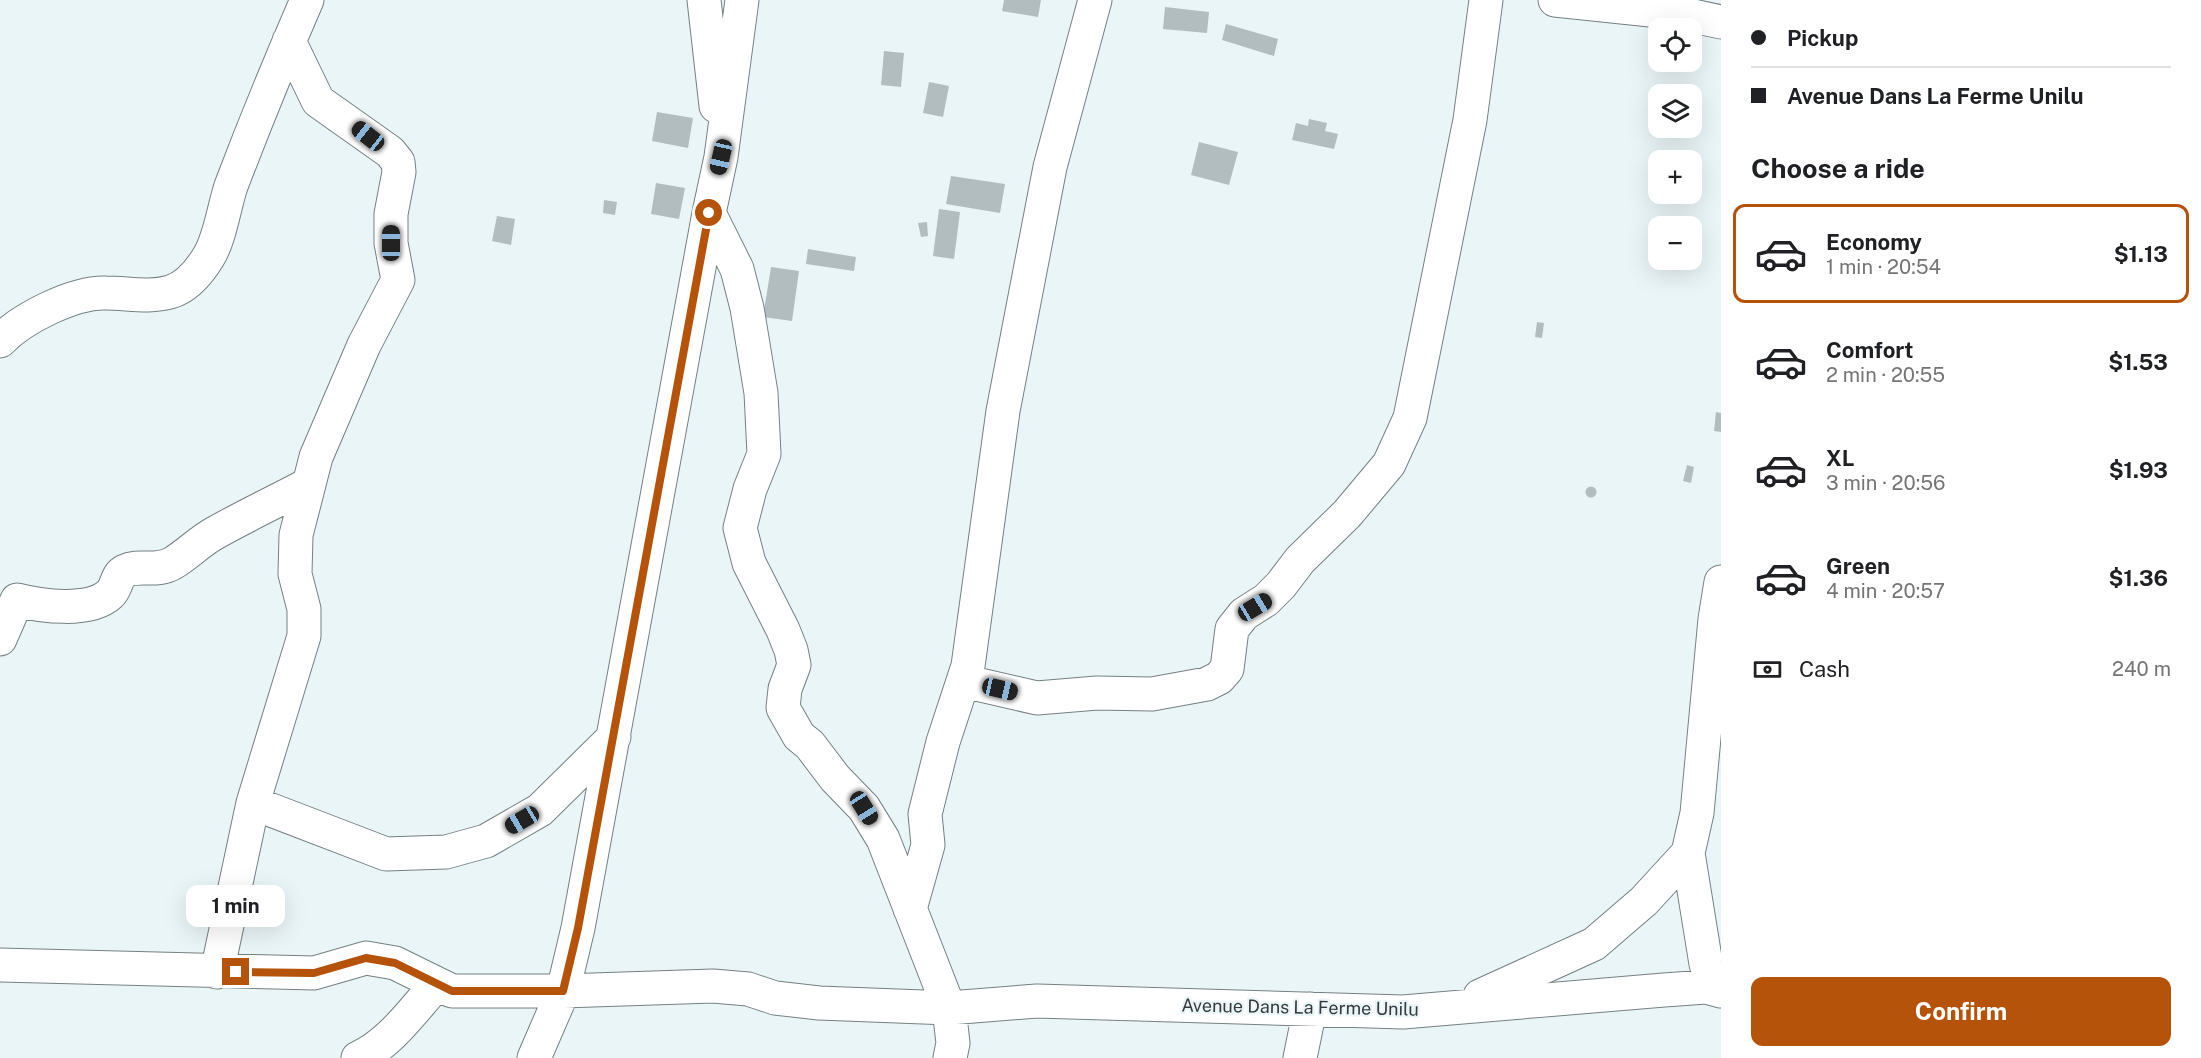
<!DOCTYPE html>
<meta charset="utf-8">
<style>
body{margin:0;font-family:"Public Sans",sans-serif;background:#f2f2f2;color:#202124;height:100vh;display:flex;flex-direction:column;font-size:22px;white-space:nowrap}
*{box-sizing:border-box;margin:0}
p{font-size:20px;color:#757577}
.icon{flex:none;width:33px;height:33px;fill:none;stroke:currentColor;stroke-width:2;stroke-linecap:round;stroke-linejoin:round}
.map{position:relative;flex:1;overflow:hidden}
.sheet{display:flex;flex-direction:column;background:#fff;width:480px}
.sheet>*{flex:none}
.guide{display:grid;align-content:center;height:132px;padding:0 30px;background:#fff}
.tools{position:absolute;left:1648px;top:18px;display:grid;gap:12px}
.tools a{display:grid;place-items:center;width:54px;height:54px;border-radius:12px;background:#fff;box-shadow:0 6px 24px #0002;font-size:30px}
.end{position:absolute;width:27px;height:27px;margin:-14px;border:8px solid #b45309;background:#fff;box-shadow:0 0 0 3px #fff}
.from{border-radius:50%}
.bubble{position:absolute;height:42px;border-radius:12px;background:#fff;box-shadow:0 6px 24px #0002;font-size:20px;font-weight:700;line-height:42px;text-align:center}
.car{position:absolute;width:18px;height:36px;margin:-18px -9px;border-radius:8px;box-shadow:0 0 4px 2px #0007;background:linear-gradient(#222 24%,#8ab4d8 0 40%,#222 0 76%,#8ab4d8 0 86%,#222 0)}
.guide b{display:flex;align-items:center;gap:21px;height:57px;font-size:22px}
.guide b+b{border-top:2px solid #e0e0e0}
.guide i{width:15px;height:15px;background:#202124}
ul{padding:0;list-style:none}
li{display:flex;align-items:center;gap:18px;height:99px;margin:0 12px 9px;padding:0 18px;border:3px solid transparent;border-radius:12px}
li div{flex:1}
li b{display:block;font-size:22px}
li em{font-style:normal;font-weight:700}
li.selected{border-color:#b45309}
li>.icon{width:54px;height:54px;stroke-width:1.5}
h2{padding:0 30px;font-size:27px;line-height:72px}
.pay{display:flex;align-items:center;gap:15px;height:66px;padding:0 30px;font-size:22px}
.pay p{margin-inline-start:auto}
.primary-button{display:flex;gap:12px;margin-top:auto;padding:12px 30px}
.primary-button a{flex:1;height:69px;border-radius:12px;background:#b45309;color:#fff;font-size:24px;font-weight:700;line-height:69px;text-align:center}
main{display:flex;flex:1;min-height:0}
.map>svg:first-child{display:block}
.building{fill:#b1bdbf}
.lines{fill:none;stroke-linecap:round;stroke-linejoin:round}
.street-casing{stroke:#758082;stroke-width:35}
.street{stroke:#fff;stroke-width:33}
.route{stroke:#b45309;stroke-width:8}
.labels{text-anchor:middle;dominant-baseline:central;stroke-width:4.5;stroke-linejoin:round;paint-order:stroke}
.street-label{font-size:18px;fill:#363a3c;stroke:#eaf5f8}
</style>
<main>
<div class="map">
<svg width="1721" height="1058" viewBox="0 0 1721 1058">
<rect width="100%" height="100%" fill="#eaf5f8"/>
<!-- building -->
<path class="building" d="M1004,0H1041L1038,17L1002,11Z
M1165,7L1209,12L1207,33L1163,29Z
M1226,24L1278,39L1274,56L1222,40Z
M884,51L904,53L901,87L881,85Z
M929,82L949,86L943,117L923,113Z
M657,112L693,118L688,148L652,141Z
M1309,119L1327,123L1325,131L1338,134L1334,149L1292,140L1296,123L1308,126Z
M1199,142L1238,152L1229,185L1191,175Z
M951,176L1005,184L1000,213L946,204Z
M656,183L685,188L679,219L651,214Z
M604,200L617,202L615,215L603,213Z
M939,209L960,212L954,259L933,256Z
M497,216L515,219L511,245L492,241Z
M927,222L928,236L921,237L918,223Z
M808,249L856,257L854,271L806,264Z
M771,267L799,271L792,321L763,317Z
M1537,322L1544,323L1542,338L1535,337Z
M1716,412L1721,413V432L1714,431Z
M1687,465L1694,467L1691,483L1683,481Z
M1585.5 492a5.5 5.5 0 1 1 11 0a5.5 5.5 0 1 1-11 0Z"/>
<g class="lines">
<!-- street casing -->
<g class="street-casing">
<path id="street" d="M704,0L716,106
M1555,0L1679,13L1721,22
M709,213L737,269L747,308L761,393L764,454L750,489L740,528L749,563L783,630L791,650L794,665L785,689L783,708L799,736L810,745L835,778L864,808L883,839L949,1008L953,1043L950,1058
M0,341C22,318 74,292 106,293C128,293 149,298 170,292C188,287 200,271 209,256C220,238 224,207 231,186C255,123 280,62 307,0
M0,639L17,600C40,606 90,613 110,594C117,588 116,575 125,571C140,564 156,573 173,563C188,554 200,541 215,533C245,516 277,501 309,484
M963,681L1037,698L1097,693L1152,694L1207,684L1219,678L1227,669L1232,629L1244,614L1266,600L1281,585L1300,560L1347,514L1389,464L1410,418L1470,120L1486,0
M253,803L386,854L446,852L486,841L540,810L614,737
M1688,853L1706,964L1721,991
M910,909L928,845L925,814L943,742L968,666L1003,411L1050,167L1095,0
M0,965L314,973L366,958L395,963L452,991H563L713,986L748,989L775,998L819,1003L949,1008L1037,1001L1403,1012L1664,990L1706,987L1721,991
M217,972L253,803L304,636V609L295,574L296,535L316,457L364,345L398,280L391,243V214L399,172L398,162L390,152L318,101L289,41
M1480,996L1594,944L1644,901L1688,853L1697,813L1715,619L1721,582
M358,1058C390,1044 413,1010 436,985
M534,1058L563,991L578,928L709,213L721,157L742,0
M1300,1058L1310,1009"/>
</g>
<!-- street -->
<use href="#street" class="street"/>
</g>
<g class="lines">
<!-- route -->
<path class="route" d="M236,972L314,973L366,958L395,963L452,991H563L578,928L709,213"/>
</g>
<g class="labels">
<!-- street labels -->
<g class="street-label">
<text transform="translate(1300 1007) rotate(1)">Avenue Dans La Ferme Unilu</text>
</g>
</g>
</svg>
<div class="tools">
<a><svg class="icon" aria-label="locate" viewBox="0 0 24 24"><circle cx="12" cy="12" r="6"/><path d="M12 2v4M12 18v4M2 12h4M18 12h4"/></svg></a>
<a><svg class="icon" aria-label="layers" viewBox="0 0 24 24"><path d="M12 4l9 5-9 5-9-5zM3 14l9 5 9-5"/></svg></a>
<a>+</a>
<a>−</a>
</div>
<i class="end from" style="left:709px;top:213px"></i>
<i class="end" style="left:236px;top:972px"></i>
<div class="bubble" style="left:186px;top:885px;width:99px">1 min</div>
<i class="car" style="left:368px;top:136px;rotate:308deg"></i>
<i class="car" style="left:721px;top:157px;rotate:193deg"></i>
<i class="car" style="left:391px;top:243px;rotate:0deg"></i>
<i class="car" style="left:1255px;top:607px;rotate:59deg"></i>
<i class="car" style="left:1000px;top:689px;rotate:103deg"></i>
<i class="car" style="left:864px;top:808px;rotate:148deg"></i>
<i class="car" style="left:522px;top:820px;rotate:240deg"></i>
</div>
<section class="sheet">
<div class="guide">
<b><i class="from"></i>Pickup</b>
<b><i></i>Avenue Dans La Ferme Unilu</b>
</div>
<h2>Choose a ride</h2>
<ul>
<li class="selected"><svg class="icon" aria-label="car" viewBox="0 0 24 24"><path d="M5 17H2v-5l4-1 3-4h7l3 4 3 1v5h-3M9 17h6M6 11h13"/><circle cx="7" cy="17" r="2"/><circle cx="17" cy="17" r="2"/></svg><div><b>Economy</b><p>1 min · 20:54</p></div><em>$1.13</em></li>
<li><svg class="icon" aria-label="car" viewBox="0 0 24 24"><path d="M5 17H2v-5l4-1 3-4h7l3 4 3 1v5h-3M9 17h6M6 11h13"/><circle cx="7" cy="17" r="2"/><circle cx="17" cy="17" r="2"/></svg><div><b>Comfort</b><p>2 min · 20:55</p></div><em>$1.53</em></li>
<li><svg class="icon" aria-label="car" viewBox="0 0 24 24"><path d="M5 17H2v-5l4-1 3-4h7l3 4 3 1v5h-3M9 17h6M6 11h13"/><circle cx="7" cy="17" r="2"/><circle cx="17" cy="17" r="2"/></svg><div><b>XL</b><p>3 min · 20:56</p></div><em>$1.93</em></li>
<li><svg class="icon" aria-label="car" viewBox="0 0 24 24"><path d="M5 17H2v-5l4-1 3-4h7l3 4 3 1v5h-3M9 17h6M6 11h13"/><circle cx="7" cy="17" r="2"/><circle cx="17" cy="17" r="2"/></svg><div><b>Green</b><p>4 min · 20:57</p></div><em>$1.36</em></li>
</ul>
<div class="pay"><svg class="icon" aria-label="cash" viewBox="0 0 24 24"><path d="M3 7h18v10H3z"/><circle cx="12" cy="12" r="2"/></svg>Cash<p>240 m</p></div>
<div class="primary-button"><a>Confirm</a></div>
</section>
</main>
